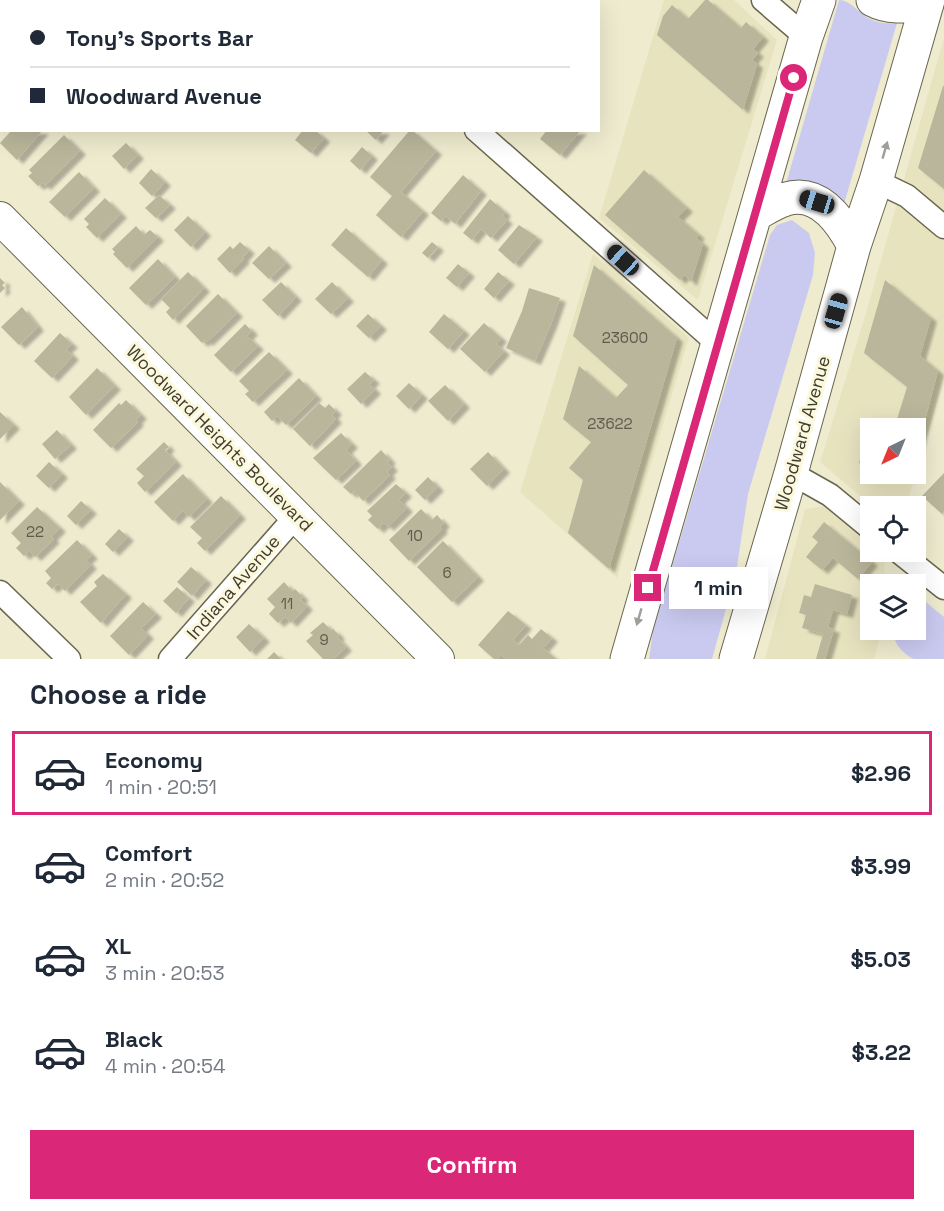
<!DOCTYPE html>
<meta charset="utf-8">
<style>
body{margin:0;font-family:"Space Grotesk",sans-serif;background:#f2f2f3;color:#1f2937;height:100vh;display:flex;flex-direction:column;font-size:22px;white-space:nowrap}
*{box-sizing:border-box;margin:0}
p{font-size:20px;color:#747a83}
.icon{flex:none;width:33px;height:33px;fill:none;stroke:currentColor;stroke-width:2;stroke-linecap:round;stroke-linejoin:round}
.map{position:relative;height:659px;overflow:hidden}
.sheet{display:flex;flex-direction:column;background:#fff;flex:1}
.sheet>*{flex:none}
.top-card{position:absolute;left:0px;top:0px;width:600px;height:132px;box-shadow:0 6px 24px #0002;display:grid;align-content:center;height:132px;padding:0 30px;background:#fff}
.needle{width:39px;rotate:223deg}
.controls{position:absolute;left:860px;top:418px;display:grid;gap:12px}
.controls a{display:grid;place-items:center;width:66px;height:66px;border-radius:0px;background:#fff;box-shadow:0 6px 24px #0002;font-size:30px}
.end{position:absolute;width:27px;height:27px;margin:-14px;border:8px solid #db2777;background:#fff;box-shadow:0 0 0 3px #fff}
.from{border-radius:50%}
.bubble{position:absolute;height:42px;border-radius:0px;background:#fff;box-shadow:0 6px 24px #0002;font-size:20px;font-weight:700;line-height:42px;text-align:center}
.car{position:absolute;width:18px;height:36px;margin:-18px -9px;border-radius:8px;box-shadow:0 0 4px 2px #0007;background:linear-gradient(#222 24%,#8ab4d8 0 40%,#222 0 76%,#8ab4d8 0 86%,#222 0)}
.top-card b{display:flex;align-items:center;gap:21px;height:57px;font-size:22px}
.top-card b+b{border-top:2px solid #e0e1e3}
.top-card i{width:15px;height:15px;background:#1f2937}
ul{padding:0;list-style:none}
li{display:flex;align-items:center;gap:18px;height:84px;margin:0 12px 9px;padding:0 18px;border:3px solid transparent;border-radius:0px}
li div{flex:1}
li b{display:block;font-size:22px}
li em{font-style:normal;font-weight:700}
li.active{border-color:#db2777}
li>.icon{width:54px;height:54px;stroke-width:1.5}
h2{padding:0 30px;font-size:27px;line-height:72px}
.primary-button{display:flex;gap:12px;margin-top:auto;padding:12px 30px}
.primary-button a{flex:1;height:69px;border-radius:0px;background:#db2777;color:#fff;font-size:24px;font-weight:700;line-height:69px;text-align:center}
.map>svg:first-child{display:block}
.built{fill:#e8e3bf;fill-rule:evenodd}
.green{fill:#cacaf1}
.building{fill:#b9b69b;filter:url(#shadow)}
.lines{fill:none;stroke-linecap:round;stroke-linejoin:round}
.street-casing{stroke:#6a664e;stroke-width:25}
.secondary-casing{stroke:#6a664e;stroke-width:34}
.primary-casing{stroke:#6a664e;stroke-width:35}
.street{stroke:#fff;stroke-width:22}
.secondary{stroke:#fff;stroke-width:32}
.primary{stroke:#fff;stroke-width:33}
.oneway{fill:#9f9e98}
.route{stroke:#db2777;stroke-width:8}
.labels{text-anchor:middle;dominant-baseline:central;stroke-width:6;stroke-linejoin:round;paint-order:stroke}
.number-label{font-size:15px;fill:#5e5b4c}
.street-label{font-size:18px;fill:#3f3d32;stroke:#fcf8dc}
</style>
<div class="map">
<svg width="944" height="659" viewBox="0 0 944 659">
<defs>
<filter id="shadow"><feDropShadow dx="6" dy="4" stdDeviation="1.5" flood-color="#0004"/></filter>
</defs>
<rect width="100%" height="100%" fill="#eeebcf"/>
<!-- built -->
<path class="built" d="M664,0H734L777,40L698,300L599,218Z
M944,38V379L906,507H873L820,462L866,313ZM870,429H915V474H870Z
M593,254L689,338L617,578L520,492Z
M824,506L870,546V552H877L884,558L885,585H870V630H882L874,659H765L805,509Z"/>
<!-- green -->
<path class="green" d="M839,0C850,0 858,12 868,18C878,23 886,24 897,23L842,211L785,187Z
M792,220L809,233L815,253L813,275L748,494L736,573L712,659H649L653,631L770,235L777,225Z
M915,593L944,617V659C936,659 922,659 914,659C903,655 891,640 894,630H915Z"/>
<!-- building -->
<path class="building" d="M705,0H708L741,28L746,22L763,37L753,49L758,53L752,60L757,64L743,110L657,35L663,16L672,5L688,19Z
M943,86H944V189L918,168Z
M12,130H43L17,160L0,143Z
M303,130H315L324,138L311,153L295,140Z
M365,130H384L376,140Z
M410,130H412L436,151L401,192L423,211L401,237L376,215L392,196L370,177Z
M547,130H581L560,155L540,139Z
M64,135L80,151L45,186L42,183L38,186L28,176L32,173L29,170Z
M126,143L138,155L124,169L112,156Z
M362,147L372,156L360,170L350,161Z
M151,169L165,182L152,196L139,183Z
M644,170L687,208L678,217L699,235L696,238L703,244L691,282L684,275L680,280L605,215Z
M79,172L94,188L65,217L49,202Z
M463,175L481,191L455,224L446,216L441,221L431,213Z
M159,195L170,205L156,218L145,208Z
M105,198L121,214L97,238L86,227L89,224L84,219Z
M490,199L505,212L502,216L507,220L491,238L481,229L472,240L463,233Z
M188,216L205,232L191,247L174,230Z
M519,225L537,237L514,264L498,250Z
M136,226L144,235L150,230L158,237L127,268L113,254L115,252L112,249Z
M346,228L382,260L368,277L331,245Z
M240,242L249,250L242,258L244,259L230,273L217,259L230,246L233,249Z
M432,242L438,247L428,258L422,253Z
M269,246L286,263L269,279L252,263Z
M158,259L175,277L146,305L129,288Z
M458,264L469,273L457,287L446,278Z
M594,265L677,338L609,569L568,533L583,480L569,468L591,442L563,419L579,366L616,398L628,385L573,336Z
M188,272L204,288L173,320L166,312L170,308L161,299Z
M498,272L509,281L494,298L484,289Z
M0,278L5,283L2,285L5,288L0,293Z
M885,280L931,318L920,356L938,371L917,450L915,448V429H894L907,387L864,353Z
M281,282L296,297L278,316L262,300Z
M332,282L348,298L331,314L315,299Z
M529,288L560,298L551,324L535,361L506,348L522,311Z
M218,294L237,313L207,342L205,340L202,343L186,326Z
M22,307L38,327L19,345L1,327Z
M368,314L381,326L369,338L356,326Z
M444,314L464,331L448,349L429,332Z
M484,323L501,338L496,344L504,351L485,372L460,349Z
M245,324L252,331L247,336L258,346L231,372L214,355Z
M60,333L72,344L66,349L73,356L52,378L34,361Z
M269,352L287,370L253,402L245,394L249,391L239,381Z
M97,368L115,386L86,415L69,397Z
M365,372L374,380L369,384L375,390L361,404L347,389Z
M299,378L316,396L286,425L277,416L272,421L264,412Z
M409,383L422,395L409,409L396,396Z
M445,385L464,404L448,421L428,401Z
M126,400L141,415L136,420L138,422L111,448L93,430L119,403L121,405Z
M319,403L325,408L329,404L336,411L332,415L336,419L310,446L293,429Z
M0,412L14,425L0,439Z
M869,427H870V467L859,463Z
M57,430L71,445L55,459L42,444Z
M341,433L352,444L346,450L356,461L336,480L313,458Z
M164,442L169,447L165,450L176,462L145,492L137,483L144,476L136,469Z
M381,450L390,460L387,462L392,467L387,472L390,475L363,501L354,491L351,494L343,487Z
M488,452L504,469L487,486L470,469Z
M49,462L62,474L49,488L36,476Z
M944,473V511L942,514L922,496Z
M183,474L207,499L189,517L183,511L173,521L154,502Z
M428,477L438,487L425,500L415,490Z
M0,482L19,501L0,520Z
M396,484L406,493L399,500L407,508L388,527L384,523L378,529L368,520L372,516L367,511Z
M221,496L240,515L205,551L197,543L202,538L190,527Z
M81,501L91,510L76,525L67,516Z
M37,507L60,528L51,537L54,539L35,557L29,551L24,556L16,548L21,543L11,533Z
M421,509L432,520L437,515L444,523L440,527L442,529L409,561L389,540Z
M824,522L872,562L858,579L833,558L822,570L806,557L818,542L812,537Z
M119,529L128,537L113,552L105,544Z
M77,540L92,555L86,560L91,565L65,591L58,584L52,589L46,583L51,578L45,571Z
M443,541L478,577L452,602L417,567Z
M191,567L206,580L192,596L177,582Z
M103,574L126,594L101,623L80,602L97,586L94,582Z
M284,582L292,591L295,589L303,597L300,599L307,606L291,623L285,617L278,623L269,614L275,607L267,599Z
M815,584L852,595L847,614L833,610L828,627L834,629L825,659H816L823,634L802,628L806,615L799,613L804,595L811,597Z
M177,587L189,598L176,613L163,601Z
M143,602L156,614L141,628L148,635L129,655L110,636Z
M508,611L526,625L513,640L519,645L528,635L532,639L541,629L552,638L543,648L556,659H505L501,655L497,659H494L478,645Z
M323,622L331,630L333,629L339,635L337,637L346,647L333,659H323L306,641L313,635L310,633Z
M249,624L264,638L250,652L236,637Z
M274,652L281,659H267Z"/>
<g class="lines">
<!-- street casing -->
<g class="street-casing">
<path id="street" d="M327,0L329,2
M763,0L806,37
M476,130L718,344
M876,181L907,196L944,227
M791,473L830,495L870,528
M899,552L944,588
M0,592L69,659
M170,659L297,515"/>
</g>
<!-- secondary casing -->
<g class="secondary-casing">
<path id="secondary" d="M0,218L438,659"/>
</g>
<!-- primary casing -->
<g class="primary-casing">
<path id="primary" d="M873,0C890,9 908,6 927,4
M756,214C765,209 775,202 786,199C819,189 841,221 854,246
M627,659L806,37L819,0
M736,659L791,473L854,246L876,181L928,0"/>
</g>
<!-- street -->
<use href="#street" class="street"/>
<!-- secondary -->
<use href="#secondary" class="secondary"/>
<!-- primary -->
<use href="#primary" class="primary"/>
</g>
<!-- one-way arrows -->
<defs><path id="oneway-solid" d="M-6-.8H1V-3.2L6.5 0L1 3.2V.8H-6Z" transform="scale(1.5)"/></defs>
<g class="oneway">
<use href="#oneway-solid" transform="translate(885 150) rotate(-74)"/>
<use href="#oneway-solid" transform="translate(639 617) rotate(106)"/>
</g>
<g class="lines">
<!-- route -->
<path class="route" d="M648,588L794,78"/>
</g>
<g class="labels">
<!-- number labels -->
<g class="number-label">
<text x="625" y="337">23600</text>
<text x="610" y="423">23622</text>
<text x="35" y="531">22</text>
<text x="415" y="535">10</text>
<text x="447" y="572">6</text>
<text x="287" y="603">11</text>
<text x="324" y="639">9</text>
</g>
<!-- street labels -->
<g class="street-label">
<text transform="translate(802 433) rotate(-74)">Woodward Avenue</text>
<text transform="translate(220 438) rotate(45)">Woodward Heights Boulevard</text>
<text transform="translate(233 587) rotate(-49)">Indiana Avenue</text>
</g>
</g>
</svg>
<div class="controls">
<a><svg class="needle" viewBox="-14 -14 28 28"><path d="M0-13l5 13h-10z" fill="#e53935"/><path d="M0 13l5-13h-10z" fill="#747a83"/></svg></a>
<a><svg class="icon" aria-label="locate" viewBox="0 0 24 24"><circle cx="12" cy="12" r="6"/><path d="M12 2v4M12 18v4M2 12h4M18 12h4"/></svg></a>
<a><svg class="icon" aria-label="layers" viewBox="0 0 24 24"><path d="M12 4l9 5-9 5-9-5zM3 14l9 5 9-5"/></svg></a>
</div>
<i class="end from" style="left:794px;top:78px"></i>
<i class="end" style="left:648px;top:588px"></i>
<div class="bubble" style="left:669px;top:567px;width:99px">1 min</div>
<i class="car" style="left:817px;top:202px;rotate:287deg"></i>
<i class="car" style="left:623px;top:260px;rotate:312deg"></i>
<i class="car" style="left:836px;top:311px;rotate:16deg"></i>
<div class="top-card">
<b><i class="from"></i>Tony's Sports Bar</b>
<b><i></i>Woodward Avenue</b>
</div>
</div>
<section class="sheet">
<h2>Choose a ride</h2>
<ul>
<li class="active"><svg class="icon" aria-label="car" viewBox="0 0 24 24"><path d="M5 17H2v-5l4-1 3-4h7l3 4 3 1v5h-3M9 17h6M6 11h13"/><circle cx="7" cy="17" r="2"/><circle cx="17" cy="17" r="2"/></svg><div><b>Economy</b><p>1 min · 20:51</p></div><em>$2.96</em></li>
<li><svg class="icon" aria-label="car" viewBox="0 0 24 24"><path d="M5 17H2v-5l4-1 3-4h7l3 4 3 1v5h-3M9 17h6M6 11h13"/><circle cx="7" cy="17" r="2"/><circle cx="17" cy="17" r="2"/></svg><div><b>Comfort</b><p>2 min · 20:52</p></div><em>$3.99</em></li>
<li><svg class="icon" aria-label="car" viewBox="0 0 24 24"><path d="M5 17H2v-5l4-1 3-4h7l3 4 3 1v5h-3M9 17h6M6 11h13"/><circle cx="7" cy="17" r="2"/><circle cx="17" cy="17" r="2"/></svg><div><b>XL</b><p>3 min · 20:53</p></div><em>$5.03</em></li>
<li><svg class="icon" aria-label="car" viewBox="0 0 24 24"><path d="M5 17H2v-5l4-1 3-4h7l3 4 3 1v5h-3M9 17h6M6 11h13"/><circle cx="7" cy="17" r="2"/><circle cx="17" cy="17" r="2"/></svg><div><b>Black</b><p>4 min · 20:54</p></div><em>$3.22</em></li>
</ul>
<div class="primary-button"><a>Confirm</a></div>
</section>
